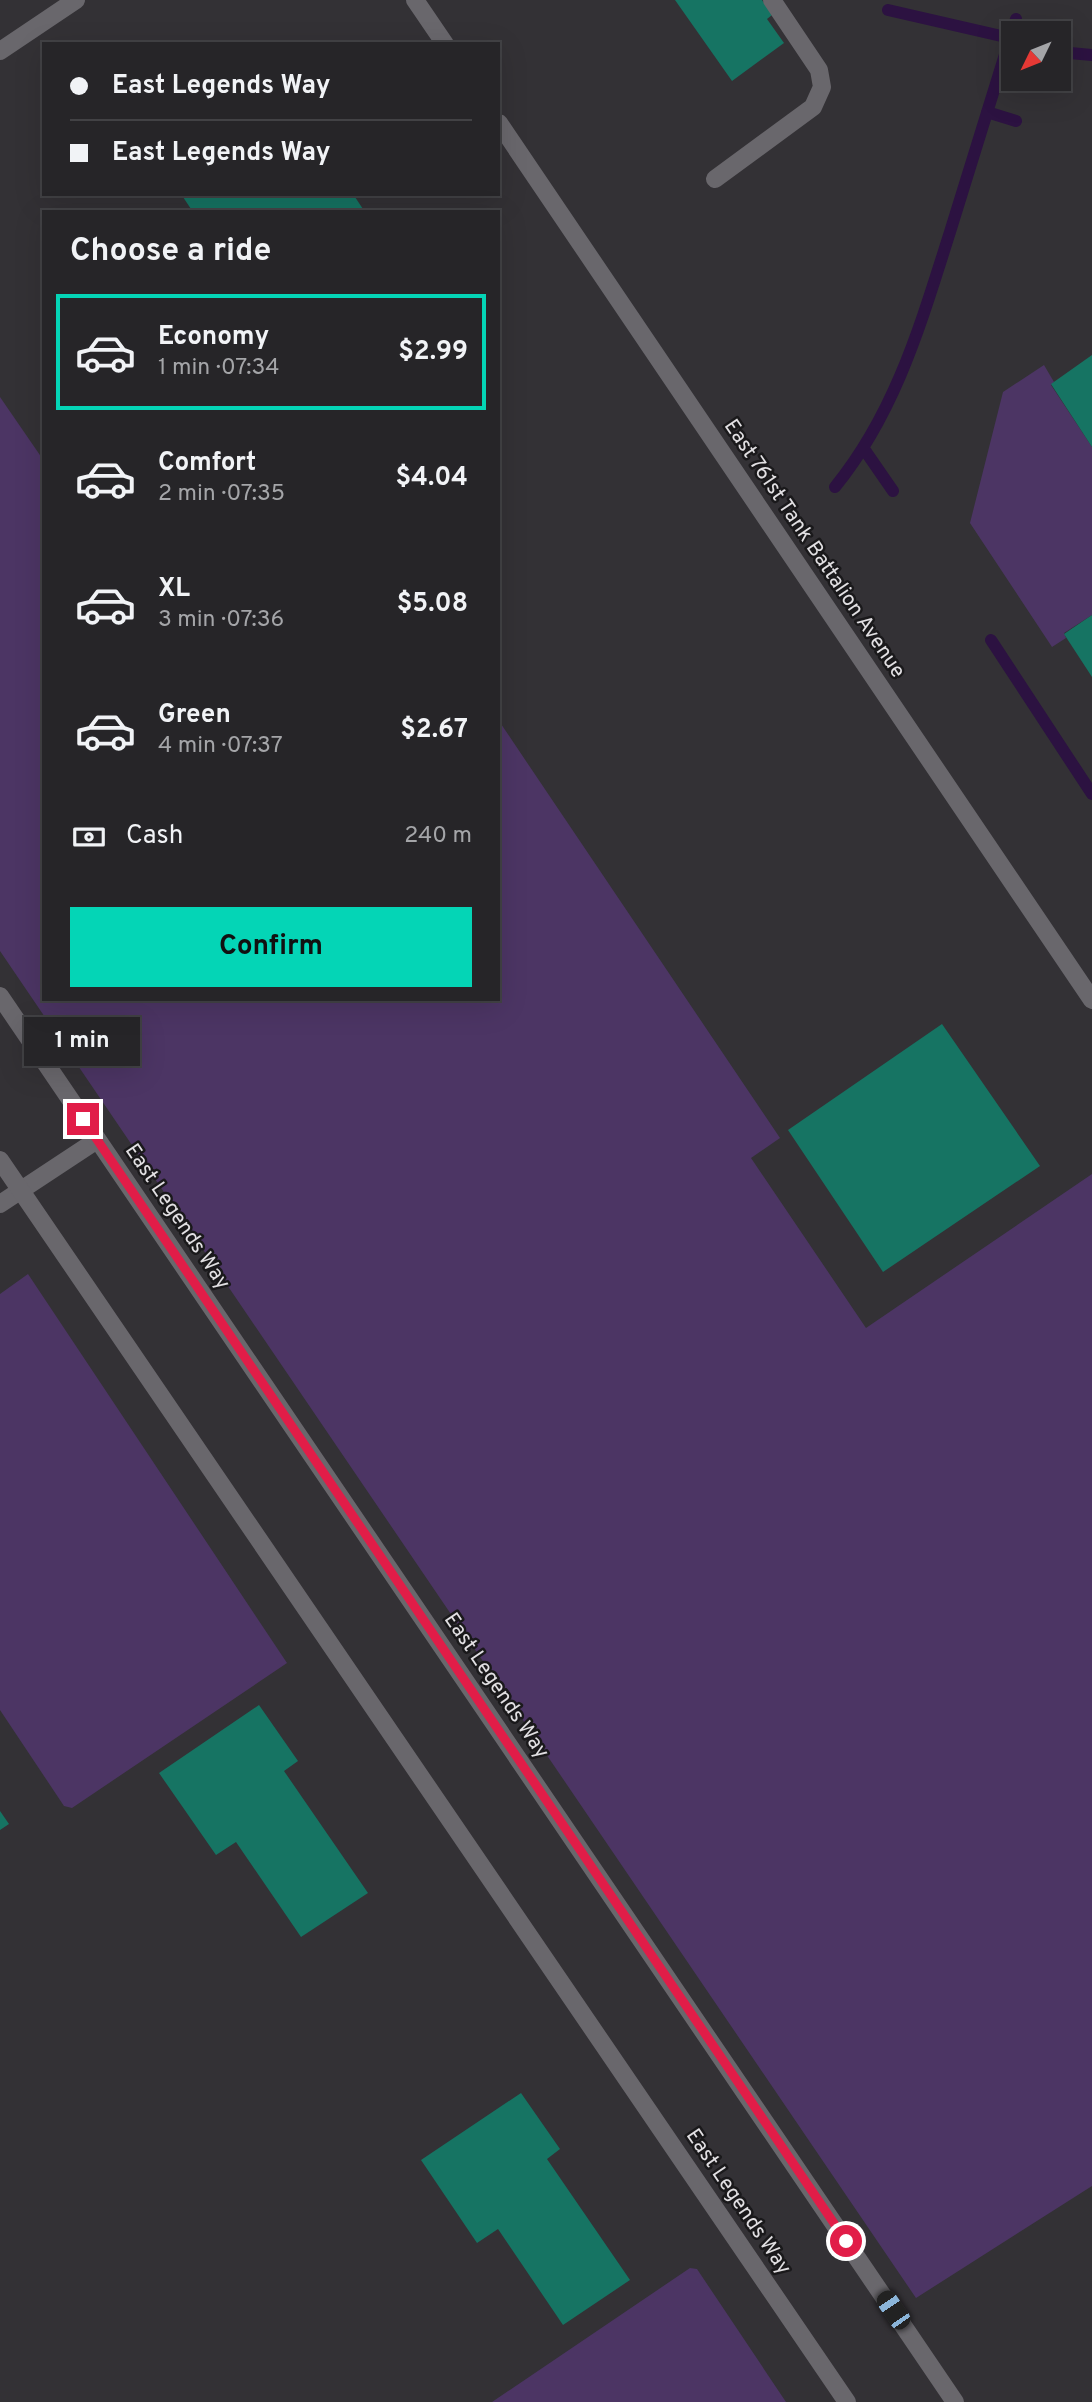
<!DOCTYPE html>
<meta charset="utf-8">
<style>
body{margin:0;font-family:Overpass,sans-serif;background:#2e2d30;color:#f1f3f6;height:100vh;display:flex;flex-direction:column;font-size:26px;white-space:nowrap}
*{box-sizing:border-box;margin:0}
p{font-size:23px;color:#a4a5a8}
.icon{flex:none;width:38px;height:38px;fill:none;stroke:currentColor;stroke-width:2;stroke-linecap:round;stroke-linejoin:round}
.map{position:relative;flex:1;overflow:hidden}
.details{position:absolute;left:42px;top:210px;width:458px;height:791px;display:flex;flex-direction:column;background:#262528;border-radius:0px;box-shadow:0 7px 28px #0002,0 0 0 2px #424245}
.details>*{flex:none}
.top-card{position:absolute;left:42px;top:42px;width:458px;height:154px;border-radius:0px;box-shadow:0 7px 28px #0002,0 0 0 2px #424245;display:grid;align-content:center;height:154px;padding:0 28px;background:#262528}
.needle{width:46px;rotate:227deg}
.tools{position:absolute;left:1001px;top:21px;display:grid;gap:14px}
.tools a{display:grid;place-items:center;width:70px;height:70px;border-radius:0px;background:#262528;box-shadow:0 7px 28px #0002,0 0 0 2px #424245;font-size:35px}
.end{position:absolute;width:32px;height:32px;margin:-16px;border:9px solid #e11d48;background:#fff;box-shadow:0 0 0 4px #fff}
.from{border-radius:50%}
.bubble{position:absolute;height:49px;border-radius:0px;background:#262528;box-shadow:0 7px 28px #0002,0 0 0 2px #424245;font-size:23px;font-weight:700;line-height:49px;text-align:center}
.car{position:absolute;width:21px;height:42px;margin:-21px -10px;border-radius:9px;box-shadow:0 0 5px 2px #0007;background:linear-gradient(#222 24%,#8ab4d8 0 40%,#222 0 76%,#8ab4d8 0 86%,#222 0)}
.top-card b{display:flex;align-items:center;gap:24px;height:66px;font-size:26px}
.top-card b+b{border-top:2px solid #424245}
.top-card i{width:18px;height:18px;background:#f1f3f6}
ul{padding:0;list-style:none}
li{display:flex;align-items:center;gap:21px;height:116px;margin:0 14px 10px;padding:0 14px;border:4px solid transparent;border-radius:0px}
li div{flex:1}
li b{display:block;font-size:26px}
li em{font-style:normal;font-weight:700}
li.active{border-color:#04d5b6}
li>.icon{width:63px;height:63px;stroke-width:1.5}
h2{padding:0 28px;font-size:32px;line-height:84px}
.pay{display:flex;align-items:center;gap:18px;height:77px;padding:0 28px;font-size:26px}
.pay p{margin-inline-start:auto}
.action{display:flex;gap:14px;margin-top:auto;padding:14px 28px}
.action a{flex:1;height:80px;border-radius:0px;background:#04d5b6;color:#111;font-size:28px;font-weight:700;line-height:80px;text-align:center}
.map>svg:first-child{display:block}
.green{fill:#4c3564}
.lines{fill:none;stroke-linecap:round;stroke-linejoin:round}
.stream{stroke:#2c1241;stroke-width:12}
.building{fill:#167463}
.service{stroke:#69676c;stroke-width:18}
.minor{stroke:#69676c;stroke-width:18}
.tertiary{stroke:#69676c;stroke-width:18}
.route{stroke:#e11d48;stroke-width:9}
.labels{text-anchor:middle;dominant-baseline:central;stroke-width:5;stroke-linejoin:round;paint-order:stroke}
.street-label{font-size:21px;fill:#e2e0e3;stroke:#1a191b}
</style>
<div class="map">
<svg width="1092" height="2402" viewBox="0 0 1092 2402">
<rect width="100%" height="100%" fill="#333135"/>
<!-- green -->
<path class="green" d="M1044,365L1054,382L1051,385L1092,447V615L1064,633L1066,638L1052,647L970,523L1003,392Z
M0,397L44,461V999H499V721L780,1138L751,1158L866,1328L1092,1174V2186L916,2298L0,951Z
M28,1274L287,1663L72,1808L64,1806L0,1710V1294Z
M690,2268L697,2269L786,2402H492Z"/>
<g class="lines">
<!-- stream -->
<path class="stream" d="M888,10L1010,38
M1059,52L1092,55
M987,112L1016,121
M864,449L893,491
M835,487C896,412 921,323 950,232C972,161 994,90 1016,19
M991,640L1092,794"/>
</g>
<!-- building -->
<path class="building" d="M675,0H762L772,15L767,19L784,43L732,81Z
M181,194H353L365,212H193Z
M1092,355V447L1051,384Z
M1092,615V677L1064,634Z
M942,1024L1040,1166L883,1272L788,1130Z
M259,1705L298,1761L284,1771L368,1893L301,1937L236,1842L216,1855L159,1773Z
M0,1811L9,1824L0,1830Z
M521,2093L560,2149L547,2159L630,2280L563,2325L498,2229L477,2243L421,2160Z"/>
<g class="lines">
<!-- service -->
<path class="service" d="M715,179L813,107L822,87L819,70L772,0"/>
<!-- minor -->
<path class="minor" d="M0,51L76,0
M0,1204L97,1140"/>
<!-- tertiary -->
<path class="tertiary" d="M415,0L445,44
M499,123L1092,1000
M0,996L955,2402
M0,1160L847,2402"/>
</g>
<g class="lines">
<!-- route -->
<path class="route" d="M83,1119L846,2241"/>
</g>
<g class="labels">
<!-- street labels -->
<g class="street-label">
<text transform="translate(814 549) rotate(56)">East 761st Tank Battalion Avenue</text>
<text transform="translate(177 1217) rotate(56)">East Legends Way</text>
<text transform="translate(496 1686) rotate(56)">East Legends Way</text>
<text transform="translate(738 2202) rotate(56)">East Legends Way</text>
</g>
</g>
</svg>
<div class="tools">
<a><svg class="needle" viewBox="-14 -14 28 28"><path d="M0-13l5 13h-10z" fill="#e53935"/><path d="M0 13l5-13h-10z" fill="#a4a5a8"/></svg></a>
</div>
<i class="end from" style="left:846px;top:2241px"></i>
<i class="end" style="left:83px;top:1119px"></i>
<div class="bubble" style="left:24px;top:1017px;width:116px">1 min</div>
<i class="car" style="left:893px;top:2310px;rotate:326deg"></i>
<div class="top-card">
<b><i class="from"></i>East Legends Way</b>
<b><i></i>East Legends Way</b>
</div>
<section class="details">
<h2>Choose a ride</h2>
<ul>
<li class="active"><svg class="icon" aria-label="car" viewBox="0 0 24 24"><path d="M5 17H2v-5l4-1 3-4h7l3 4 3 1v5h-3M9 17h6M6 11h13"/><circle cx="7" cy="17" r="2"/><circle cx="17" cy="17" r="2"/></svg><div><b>Economy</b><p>1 min · 07:34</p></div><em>$2.99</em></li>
<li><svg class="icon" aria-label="car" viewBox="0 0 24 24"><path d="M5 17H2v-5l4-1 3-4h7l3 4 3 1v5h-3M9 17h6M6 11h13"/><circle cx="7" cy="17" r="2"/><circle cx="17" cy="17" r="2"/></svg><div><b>Comfort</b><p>2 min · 07:35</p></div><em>$4.04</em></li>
<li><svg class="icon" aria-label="car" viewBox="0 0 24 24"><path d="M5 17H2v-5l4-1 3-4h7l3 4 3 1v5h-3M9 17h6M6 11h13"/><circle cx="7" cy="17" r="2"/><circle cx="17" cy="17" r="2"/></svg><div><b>XL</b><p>3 min · 07:36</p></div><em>$5.08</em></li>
<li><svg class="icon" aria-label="car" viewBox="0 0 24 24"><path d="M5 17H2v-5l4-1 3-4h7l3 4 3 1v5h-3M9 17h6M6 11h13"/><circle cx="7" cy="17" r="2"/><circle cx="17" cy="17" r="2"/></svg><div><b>Green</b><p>4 min · 07:37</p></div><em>$2.67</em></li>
</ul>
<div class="pay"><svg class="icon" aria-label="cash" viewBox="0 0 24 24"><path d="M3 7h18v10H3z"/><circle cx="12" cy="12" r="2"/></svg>Cash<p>240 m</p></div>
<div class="action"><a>Confirm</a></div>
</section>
</div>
